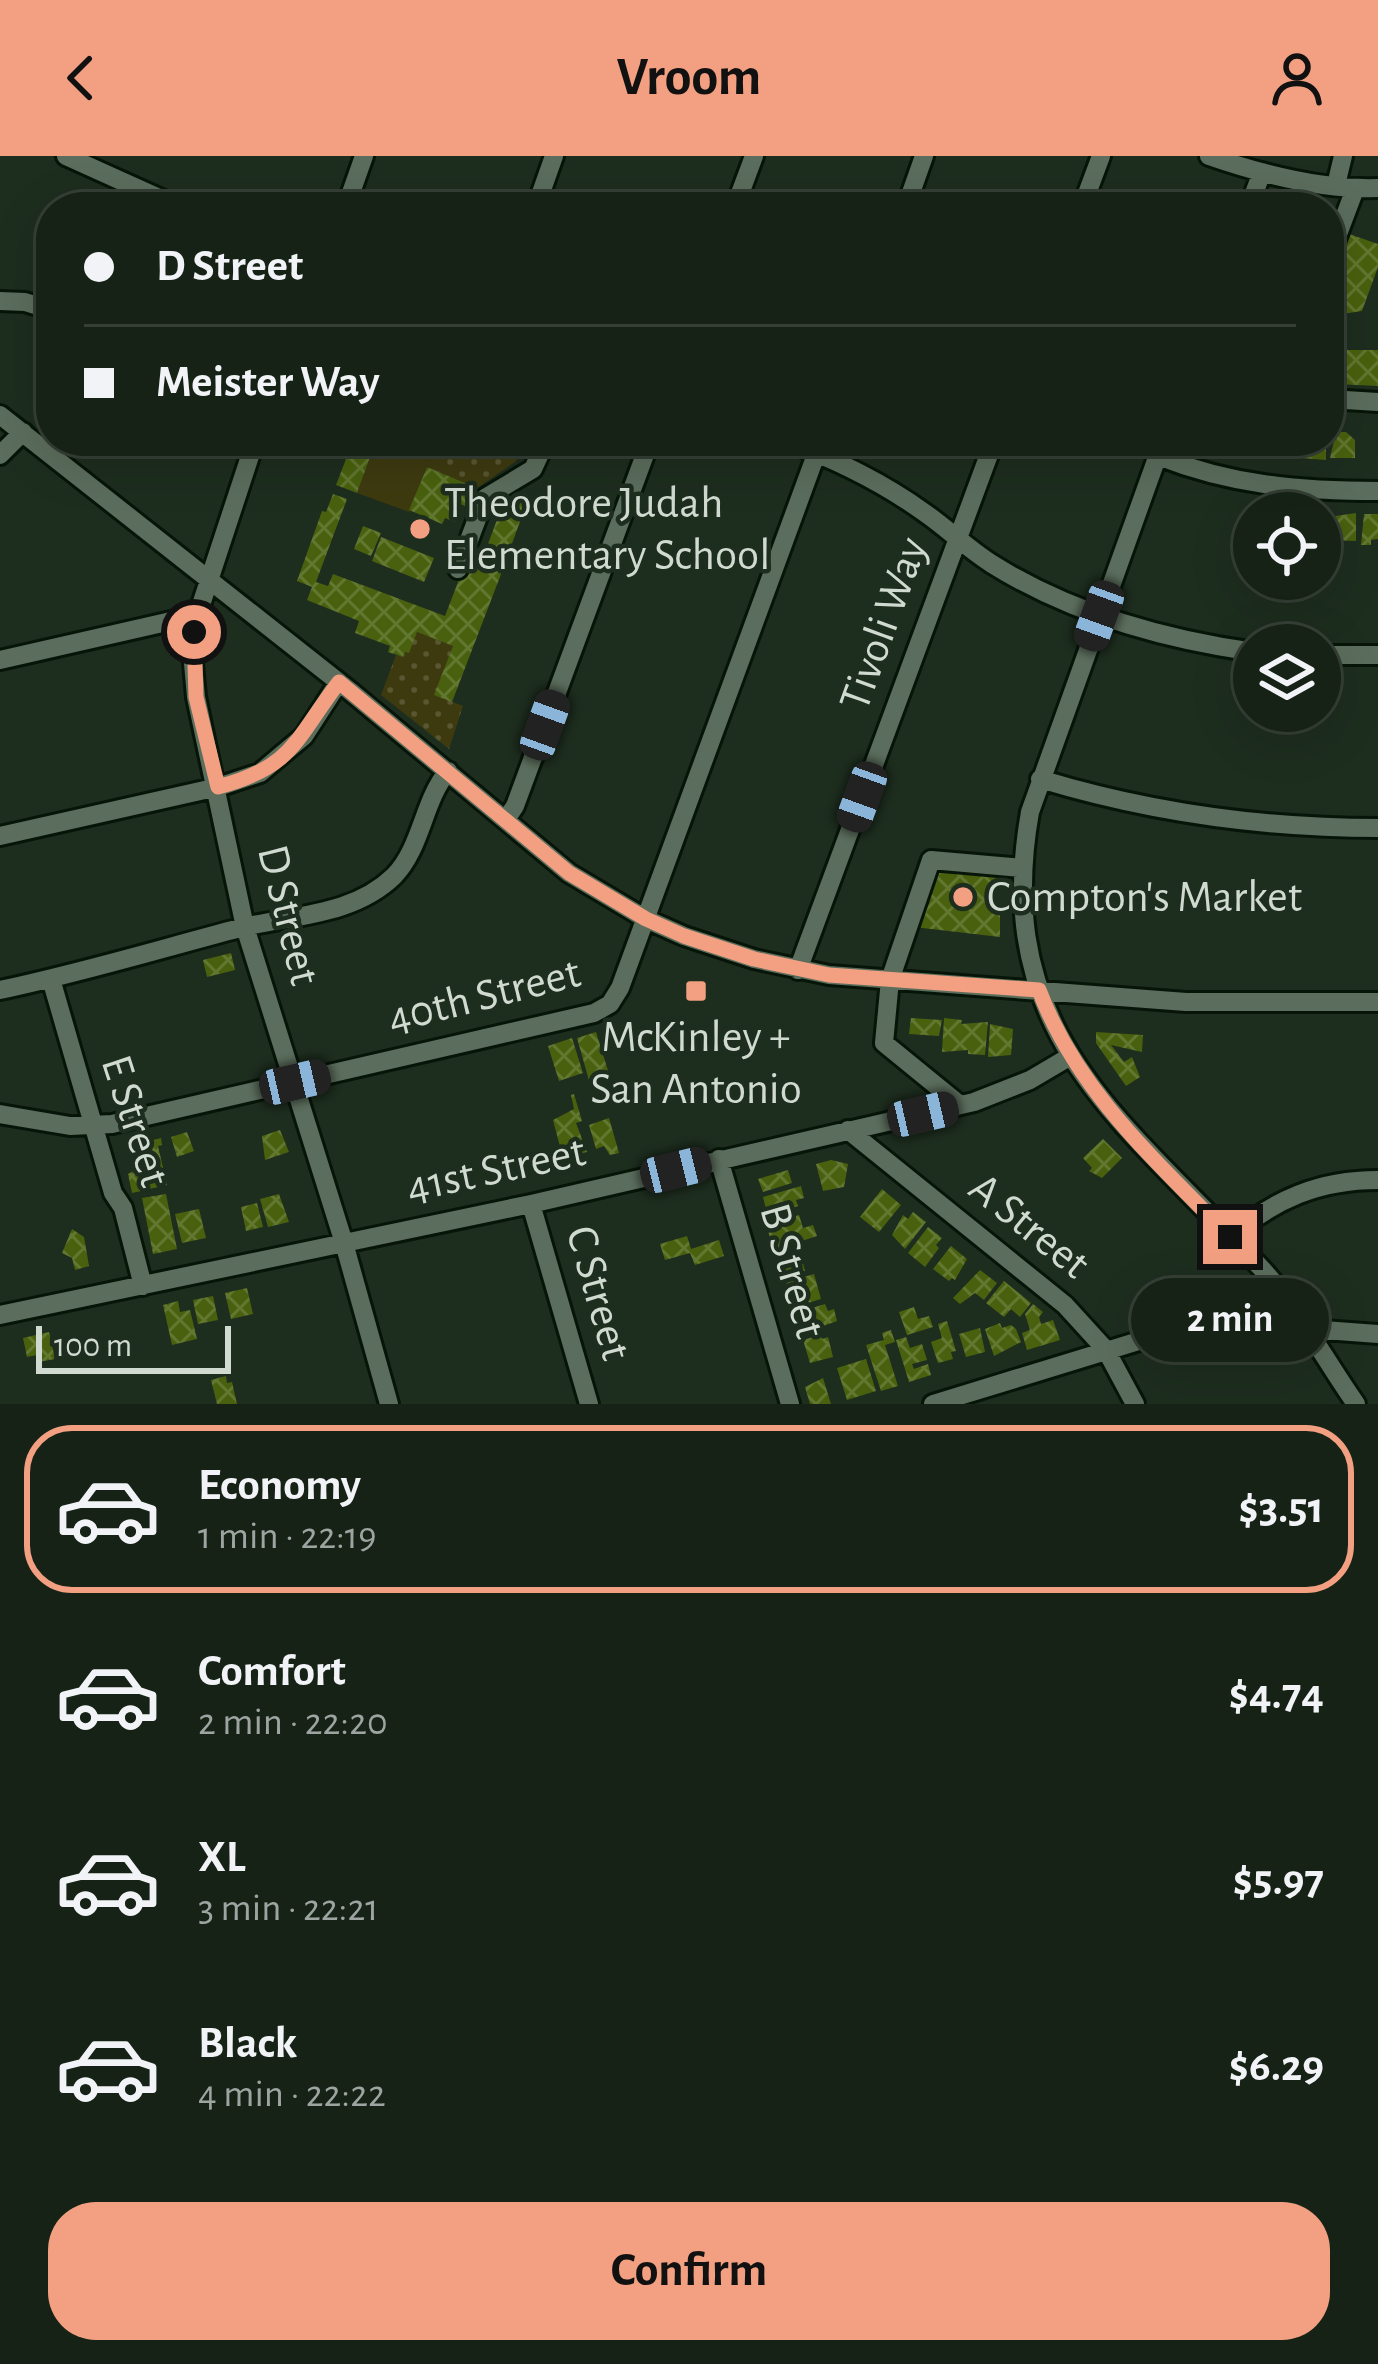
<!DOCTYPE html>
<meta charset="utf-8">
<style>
body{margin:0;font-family:"Alegreya Sans",sans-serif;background:#1f2a1f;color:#f1f3f6;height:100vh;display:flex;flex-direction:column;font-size:45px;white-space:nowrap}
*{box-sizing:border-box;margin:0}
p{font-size:39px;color:#9ea4a1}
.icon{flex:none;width:66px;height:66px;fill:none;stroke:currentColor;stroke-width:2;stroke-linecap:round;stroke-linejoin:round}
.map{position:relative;height:1248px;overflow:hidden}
.details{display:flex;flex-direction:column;background:#162216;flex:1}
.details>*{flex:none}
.banner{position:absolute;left:36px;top:36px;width:1308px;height:264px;border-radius:48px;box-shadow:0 12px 48px #0002,0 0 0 3px #353f35;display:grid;align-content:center;height:264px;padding:0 48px;background:#162216}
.tools{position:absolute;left:1233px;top:336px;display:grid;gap:24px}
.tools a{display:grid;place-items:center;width:108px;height:108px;border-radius:50%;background:#162216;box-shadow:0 12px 48px #0002,0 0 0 3px #353f35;font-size:60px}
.scale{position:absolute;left:36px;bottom:30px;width:195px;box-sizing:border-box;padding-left:12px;border:6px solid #d0dad0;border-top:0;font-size:33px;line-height:42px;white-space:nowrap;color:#d0dad0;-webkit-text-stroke:9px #1d2d1e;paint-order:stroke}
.end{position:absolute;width:54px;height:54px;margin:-27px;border:15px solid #f2a081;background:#111;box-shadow:0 0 0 6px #111}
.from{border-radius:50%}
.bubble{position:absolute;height:84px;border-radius:42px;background:#162216;box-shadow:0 12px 48px #0002,0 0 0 3px #353f35;font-size:39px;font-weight:700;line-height:84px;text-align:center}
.car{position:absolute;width:36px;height:72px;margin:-36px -18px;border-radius:15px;box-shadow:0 0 9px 3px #0007;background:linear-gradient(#222 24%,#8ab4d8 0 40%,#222 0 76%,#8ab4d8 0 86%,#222 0)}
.banner b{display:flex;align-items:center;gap:42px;height:114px;font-size:45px}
.banner b+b{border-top:3px solid #353f35}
.banner i{width:30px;height:30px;background:#f1f3f6}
ul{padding:21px 0 0;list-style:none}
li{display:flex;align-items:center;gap:36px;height:168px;margin:0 24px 18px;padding:0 24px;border:6px solid transparent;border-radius:48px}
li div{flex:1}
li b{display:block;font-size:45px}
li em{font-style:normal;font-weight:700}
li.on{border-color:#f2a081}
li>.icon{width:108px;height:108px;stroke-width:1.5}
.primary-button{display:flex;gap:24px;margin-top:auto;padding:24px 48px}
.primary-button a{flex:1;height:138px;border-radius:48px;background:#f2a081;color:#111;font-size:48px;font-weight:700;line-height:138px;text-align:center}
header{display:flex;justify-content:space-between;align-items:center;height:156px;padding:0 48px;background:#f2a081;color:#111;font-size:54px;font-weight:700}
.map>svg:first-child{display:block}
.grass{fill:url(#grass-dots)}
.park{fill:#3e3a10}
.building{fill:url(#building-cross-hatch)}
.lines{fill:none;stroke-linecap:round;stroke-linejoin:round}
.minor-casing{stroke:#061508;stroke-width:24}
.minor{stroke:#5b6d5c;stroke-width:18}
.route{stroke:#f2a081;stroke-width:15}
.poi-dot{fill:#f2a081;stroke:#1d2d1e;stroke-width:4.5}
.labels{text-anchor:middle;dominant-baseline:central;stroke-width:9;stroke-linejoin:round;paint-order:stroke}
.poi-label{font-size:45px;fill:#d0dad0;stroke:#1d2d1e;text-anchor:start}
.street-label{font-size:45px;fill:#d0dad0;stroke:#1d2d1e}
</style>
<header><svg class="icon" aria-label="back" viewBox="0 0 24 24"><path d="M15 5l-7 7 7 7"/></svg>Vroom<svg class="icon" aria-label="person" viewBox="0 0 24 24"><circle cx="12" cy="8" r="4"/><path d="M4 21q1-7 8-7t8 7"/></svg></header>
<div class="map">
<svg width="1378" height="1248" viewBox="0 0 1378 1248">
<defs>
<pattern id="grass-dots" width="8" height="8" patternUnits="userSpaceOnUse" patternTransform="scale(3)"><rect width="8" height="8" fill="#3e3a10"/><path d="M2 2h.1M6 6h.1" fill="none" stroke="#595632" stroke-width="1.8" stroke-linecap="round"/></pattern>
<pattern id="building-cross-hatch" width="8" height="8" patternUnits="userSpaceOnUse" patternTransform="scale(3)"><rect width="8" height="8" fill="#49610e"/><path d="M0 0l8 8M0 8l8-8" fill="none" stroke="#627730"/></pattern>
</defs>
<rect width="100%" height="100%" fill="#1d2d1e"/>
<!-- grass -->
<path class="grass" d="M437,285H530L515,306L477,332L427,311Z
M417,476L453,490L435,539L463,550L449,593L381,539L396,499L403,501Z"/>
<!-- park -->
<path class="park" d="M376,285H437L409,356L357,337Z"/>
<!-- building -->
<path class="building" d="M1349,78L1378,88V111L1362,155L1342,158L1339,146L1329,143V133Z
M1337,194H1378V230L1336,228Z
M1336,276H1346L1355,284V302H1330Z
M353,285H376L357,337L336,329Z
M1269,285H1294L1293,302L1268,297Z
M1301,285H1326V304L1301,302Z
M427,311L477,332L468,351L460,348L455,366L445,362L442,368L409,354Z
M508,334L529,341L506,404L485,396Z
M333,338L347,343L316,426L328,430L333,418L445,460L468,400L503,413L452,546L434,539L453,490L417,476L409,497L405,496L403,501L388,496L390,490L355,477L359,465L307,444L312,431L297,425L322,355L326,356Z
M1356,357V385L1331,384L1329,361Z
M1364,358H1378V383L1371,384V389H1361Z
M363,370L381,377L371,400L354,393Z
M381,381L434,402L424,426L372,405Z
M934,707L999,713L996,750L1000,751V781L914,771Z
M231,797L235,814L207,821L203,804Z
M911,862L942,864L939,880L909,878Z
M944,862L962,864L961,868L988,866L985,899L968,898V894L942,896Z
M990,868L1013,873L1011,899L988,901Z
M596,876L610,921L590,928L577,882Z
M1096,876L1143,879L1142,896L1111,889L1124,906L1132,901L1140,921L1126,930L1096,887Z
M572,882L583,917L559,925L548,890Z
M574,938L582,965L576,967L587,996L577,999L580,1006L565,1010L553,964L574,953L571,939Z
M609,962L619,997L610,999L604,990L596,993L589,969Z
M280,974L289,996L265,1004L262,980Z
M187,976L194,995L177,1001L171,981Z
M161,982L162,989L158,990L167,1029L132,1037L128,1018L142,1010L137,988Z
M1103,983L1122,1002L1102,1022L1089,1015L1092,1012L1083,1002Z
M831,1004L848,1008L844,1031L823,1035L816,1008Z
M788,1014L792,1027L763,1036L758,1023Z
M801,1030L804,1042L796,1044L798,1050L768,1061L763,1041Z
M882,1033L901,1049L879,1076L860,1061Z
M166,1038L177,1093L153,1098L142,1042Z
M279,1038L289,1066L268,1071L260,1043Z
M257,1047L263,1071L246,1075L241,1051Z
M199,1053L206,1082L182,1087L175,1058Z
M913,1056L926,1066L905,1093L892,1079L903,1059L908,1063Z
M799,1059L803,1072L813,1069L817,1080L774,1094L766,1069Z
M928,1071L942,1082L936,1089L939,1092L925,1111L908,1097Z
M72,1073L84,1081L89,1110L75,1114L72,1102L62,1097Z
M687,1080L691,1093L719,1084L724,1100L695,1109L690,1097L665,1104L660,1088Z
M951,1090L967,1103L955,1124L952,1122L949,1125L933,1113Z
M800,1096L805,1115L786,1120L781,1102Z
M980,1114L997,1127L984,1144L975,1137L960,1148L953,1142Z
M814,1118L821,1143L801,1149L798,1141L791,1143L786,1126Z
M1004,1125L1031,1147L1020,1161L1011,1153L1004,1161L986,1147Z
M247,1132L253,1158L231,1163L225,1137Z
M213,1140L218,1164L198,1168L193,1144Z
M178,1145L180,1156L190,1154L197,1183L172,1189L163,1149Z
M825,1148L828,1155L834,1153L837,1165L802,1178L796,1157Z
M1033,1148L1043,1156L1039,1161L1041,1168L1053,1164L1060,1184L1027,1194L1022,1177L1030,1174L1025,1158Z
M914,1151L918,1163L929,1160L933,1171L907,1179L899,1156Z
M947,1165L956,1195L951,1196L953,1203L938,1207L931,1186L942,1182L938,1168Z
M1000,1167L1002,1172L1011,1169L1016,1173L1021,1186L994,1200L985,1173Z
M980,1172L985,1196L966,1201L959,1178Z
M891,1174L895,1186L885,1189L898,1230L881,1235L866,1189L884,1184L882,1177Z
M49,1176L55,1203L39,1206L37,1199L27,1201L23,1182Z
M820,1179L822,1183L828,1181L833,1201L810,1207L803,1184Z
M906,1181L910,1192L922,1188L927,1204L912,1208L914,1213L928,1208L931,1219L909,1226L896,1184Z
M866,1203L876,1235L847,1244L837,1212Z
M226,1220L227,1227L232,1226L237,1248H217L211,1224Z
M823,1222L831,1248H810L805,1231Z"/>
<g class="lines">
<!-- minor casing -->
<g class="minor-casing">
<path id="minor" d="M66,0L179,51
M1209,0C1261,18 1322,34 1378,32
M1336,29L1343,0
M346,51L364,0
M536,51L554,0
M735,51L754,0
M906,51L924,0
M1082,51L1101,0
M1249,51L1262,16
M1329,102L1355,33
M0,145L25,146L51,154
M1329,243L1378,246
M0,259L350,535L569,717L646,763L684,780L754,803L829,819L1186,846H1378
M255,285L196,464L192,496L196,541L245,771L344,1087L389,1248
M785,285C835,303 882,326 925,357C948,373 968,393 992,408C1072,458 1162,483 1254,496
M1163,285L1030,656C990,881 1127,967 1262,1113C1297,1151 1325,1204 1356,1248
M0,299L23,276
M1158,300C1231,329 1300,335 1378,335
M458,413L485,342L533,313L546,285
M1320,499H1378
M0,504L180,463L196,464
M1040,623C1152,657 1261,672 1378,672
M507,662L515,650L650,285
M0,680L218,631L260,617L304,580L339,526
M798,814L994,285
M51,823L113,1037L123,1052L143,1130
M0,834C81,817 160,793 240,772C292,759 353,760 394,720C422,691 423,645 448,615
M960,949L884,887L890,824L931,704L1022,712
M0,958L70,970L112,968L594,857L610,848L620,832L821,285
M848,974L1065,1149L1106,1194L1135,1248
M719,1003L790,1248
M531,1048L589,1248
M1230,1081C1275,1043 1319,1024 1378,1024
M0,1159L531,1048L974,946L1030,924L1069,901
M933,1248L1204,1165L1378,1178"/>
</g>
<!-- minor -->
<use href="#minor" class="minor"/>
</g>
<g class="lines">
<!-- route -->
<path class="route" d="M194,476L196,541L218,631C294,611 296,582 339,526L569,717L646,763L684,780L754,803L829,819L1039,834C1077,935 1156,1005 1230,1081"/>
</g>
<!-- markers -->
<g class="poi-dot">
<circle cx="420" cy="373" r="12"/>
<circle cx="963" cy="741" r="12"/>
<rect x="684" y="823" width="24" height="24" rx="6"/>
</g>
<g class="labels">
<!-- poi labels -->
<g class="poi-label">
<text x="444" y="347">Theodore Judah<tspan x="444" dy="52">Elementary School</tspan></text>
<text x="987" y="741">Compton's Market</text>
<text x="696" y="881" text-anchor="middle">McKinley +<tspan x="696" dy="52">San Antonio</tspan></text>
</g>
<!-- street labels -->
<g class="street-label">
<text transform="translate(884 468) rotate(-70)">Tivoli Way</text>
<text transform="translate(288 759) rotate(76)">D Street</text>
<text transform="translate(484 840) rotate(-14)">40th Street</text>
<text transform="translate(135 965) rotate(72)">E Street</text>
<text transform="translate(496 1014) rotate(-12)">41st Street</text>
<text transform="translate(1029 1070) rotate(39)">A Street</text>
<text transform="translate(792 1115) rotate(74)">B Street</text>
<text transform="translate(598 1137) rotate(74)">C Street</text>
</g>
</g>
</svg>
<div class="tools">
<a><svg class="icon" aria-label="locate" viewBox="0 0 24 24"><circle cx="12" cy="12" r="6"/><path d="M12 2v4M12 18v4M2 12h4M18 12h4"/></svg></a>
<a><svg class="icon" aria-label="layers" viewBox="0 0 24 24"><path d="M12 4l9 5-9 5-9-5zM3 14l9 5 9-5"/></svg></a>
</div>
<div class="scale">100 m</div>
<i class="end from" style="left:194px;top:476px"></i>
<i class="end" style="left:1230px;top:1081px"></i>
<div class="bubble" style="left:1131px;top:1122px;width:198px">2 min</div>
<i class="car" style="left:1099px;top:460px;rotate:200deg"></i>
<i class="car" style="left:545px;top:569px;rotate:20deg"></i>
<i class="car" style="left:862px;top:641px;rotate:200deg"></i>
<i class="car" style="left:295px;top:926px;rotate:77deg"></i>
<i class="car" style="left:923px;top:958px;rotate:77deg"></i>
<i class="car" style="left:676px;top:1014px;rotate:76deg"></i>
<div class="banner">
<b><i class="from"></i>D Street</b>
<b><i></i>Meister Way</b>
</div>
</div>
<section class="details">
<ul>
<li class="on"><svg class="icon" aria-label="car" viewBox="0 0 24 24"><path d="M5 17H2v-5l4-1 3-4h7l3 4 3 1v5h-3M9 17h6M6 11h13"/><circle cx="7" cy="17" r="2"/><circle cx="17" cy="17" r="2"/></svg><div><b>Economy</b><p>1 min · 22:19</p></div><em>$3.51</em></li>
<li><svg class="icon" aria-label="car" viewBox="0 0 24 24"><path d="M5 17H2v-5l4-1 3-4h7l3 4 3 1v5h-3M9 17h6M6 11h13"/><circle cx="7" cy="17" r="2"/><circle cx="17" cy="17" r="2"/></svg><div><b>Comfort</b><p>2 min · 22:20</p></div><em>$4.74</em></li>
<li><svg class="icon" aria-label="car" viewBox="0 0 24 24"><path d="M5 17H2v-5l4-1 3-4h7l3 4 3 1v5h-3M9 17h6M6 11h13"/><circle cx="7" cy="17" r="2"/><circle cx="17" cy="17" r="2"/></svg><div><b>XL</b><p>3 min · 22:21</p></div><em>$5.97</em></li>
<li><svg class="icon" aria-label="car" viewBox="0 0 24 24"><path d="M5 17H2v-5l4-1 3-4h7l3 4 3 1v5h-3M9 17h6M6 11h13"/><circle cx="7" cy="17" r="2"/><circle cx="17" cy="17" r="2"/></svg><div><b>Black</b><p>4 min · 22:22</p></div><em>$6.29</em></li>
</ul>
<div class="primary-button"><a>Confirm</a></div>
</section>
